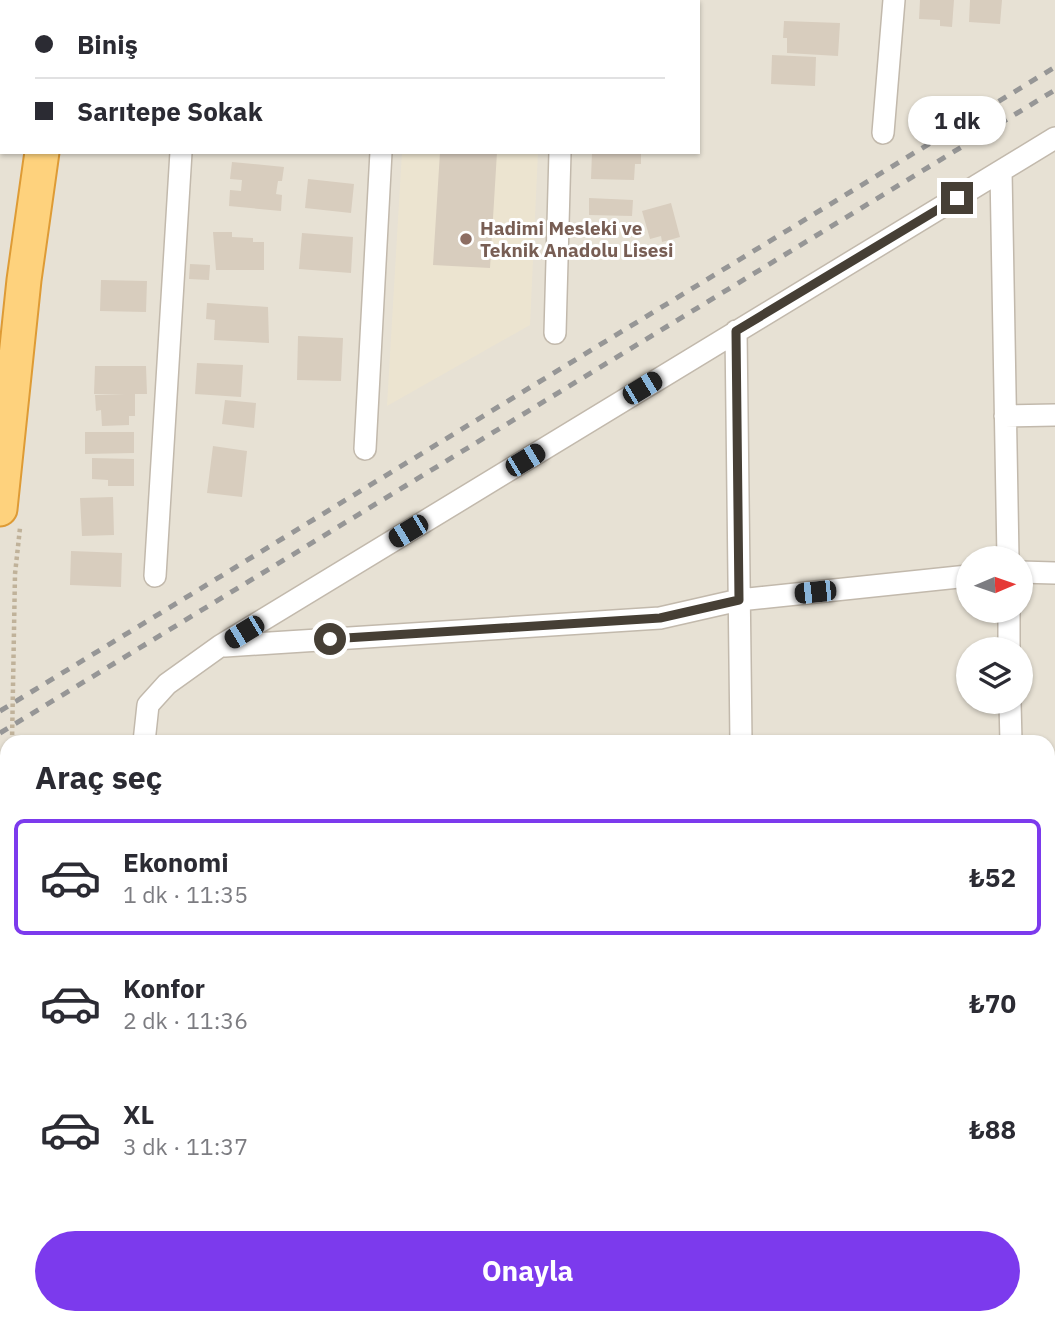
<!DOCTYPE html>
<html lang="tr">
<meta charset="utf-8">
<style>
body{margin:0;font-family:"IBM Plex Sans",sans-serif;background:#f2f2f3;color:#2b2b33;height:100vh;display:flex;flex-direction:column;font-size:26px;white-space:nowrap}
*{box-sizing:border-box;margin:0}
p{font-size:23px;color:#7c7c81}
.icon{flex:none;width:38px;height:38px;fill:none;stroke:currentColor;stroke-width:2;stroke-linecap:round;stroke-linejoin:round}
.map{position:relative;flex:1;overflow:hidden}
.sheet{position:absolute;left:0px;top:735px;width:1055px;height:590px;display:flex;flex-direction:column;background:#fff;border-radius:21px 21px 0 0;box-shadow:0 2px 5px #0004}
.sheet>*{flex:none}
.hud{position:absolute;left:0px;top:0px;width:700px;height:154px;box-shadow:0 2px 5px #0004;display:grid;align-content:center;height:154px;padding:0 35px;background:#fff}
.needle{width:46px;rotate:88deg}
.fabs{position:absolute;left:956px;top:546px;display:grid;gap:14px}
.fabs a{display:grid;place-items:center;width:77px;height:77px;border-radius:50%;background:#fff;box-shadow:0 2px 5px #0004;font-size:35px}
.end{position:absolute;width:32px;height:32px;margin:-16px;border:9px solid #463f35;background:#fff;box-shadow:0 0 0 4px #fff}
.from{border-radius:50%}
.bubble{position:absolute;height:49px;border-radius:24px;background:#fff;box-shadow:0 2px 5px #0004;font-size:23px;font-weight:800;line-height:49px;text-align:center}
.car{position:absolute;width:21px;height:42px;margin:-21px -10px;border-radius:9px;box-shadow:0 0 5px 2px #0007;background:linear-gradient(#222 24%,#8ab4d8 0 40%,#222 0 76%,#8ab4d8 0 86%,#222 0)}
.hud b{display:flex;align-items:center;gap:24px;height:66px;font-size:26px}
.hud b+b{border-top:2px solid #e1e1e2}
.hud i{width:18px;height:18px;background:#2b2b33}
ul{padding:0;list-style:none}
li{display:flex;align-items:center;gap:21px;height:116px;margin:0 14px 10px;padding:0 21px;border:4px solid transparent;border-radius:10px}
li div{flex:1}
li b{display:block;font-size:26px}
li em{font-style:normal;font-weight:800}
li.current{border-color:#7c3aed}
li>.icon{width:63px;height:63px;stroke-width:1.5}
h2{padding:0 35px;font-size:32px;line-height:84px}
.cta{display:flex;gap:14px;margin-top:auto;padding:14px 35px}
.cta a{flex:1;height:80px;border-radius:42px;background:#7c3aed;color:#fff;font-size:28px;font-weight:800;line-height:80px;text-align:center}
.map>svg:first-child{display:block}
.residential{fill:#e7e1d4;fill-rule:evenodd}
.education{fill:#ece4d0}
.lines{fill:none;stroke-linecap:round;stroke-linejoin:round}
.stream{stroke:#a2d2f0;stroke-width:7}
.building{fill:#d8cdbe}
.minor-casing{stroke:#c2b9ac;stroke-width:24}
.trunk-casing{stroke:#de9b35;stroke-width:37}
.path{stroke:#c0b29a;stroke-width:4.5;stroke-dasharray:3.5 3.5;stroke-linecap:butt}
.minor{stroke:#fff;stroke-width:21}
.trunk{stroke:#fed27d;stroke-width:33}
.rail{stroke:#969696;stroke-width:5;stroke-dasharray:9 9;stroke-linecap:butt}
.path-bridge{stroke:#c0b29a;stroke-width:4.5;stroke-dasharray:3.5 3.5;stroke-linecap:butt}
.route{stroke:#463f35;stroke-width:9}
.education-dot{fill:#8d6e63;stroke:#fff;stroke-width:2.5}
.labels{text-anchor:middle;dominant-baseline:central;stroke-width:6;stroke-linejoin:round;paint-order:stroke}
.education-label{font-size:19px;font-weight:bold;fill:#785e54;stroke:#fff;text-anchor:start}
</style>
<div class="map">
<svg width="1055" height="1324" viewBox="0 0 1055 1324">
<rect width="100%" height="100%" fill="#f3efe6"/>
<!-- residential -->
<path class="residential" d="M0,0H1055V1324H0ZM2,2H698V152H2ZM968,558H1020V611H968ZM968,649H1020V702H968ZM7,742H1048V1318H7Z"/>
<!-- education -->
<path class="education" d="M402,152H538L530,325L387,406Z"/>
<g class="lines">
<!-- stream -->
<path class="stream" d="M151,1318V1324"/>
</g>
<!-- building -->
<path class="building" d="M920,0H954L952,27L940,26V20L919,19Z
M970,0H1002L1000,24L969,22Z
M784,21L840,23L838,56L787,53V38H783Z
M772,55L816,57L815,86L771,84Z
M440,152H497L490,268L433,265Z
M592,152L641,153V164H635L634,180L591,179Z
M232,162L284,167L282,181H278L276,194L282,195L281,211L229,206L230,190L241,191L242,180L230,179Z
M308,179L354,184L351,213L305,208Z
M589,198L633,200L632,216L589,215Z
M671,203L680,237L662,242L661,236L650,239L642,211Z
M213,232H232V237L253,238V242H264V270H216Z
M302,233L353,237L351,273L299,269Z
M190,264L210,265L209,280L189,279Z
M101,280L147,281L146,312L100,311Z
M207,303L268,307L269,343L214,340L215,320L206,319Z
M298,336L343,338L341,381L297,380Z
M197,363L243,365L241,397L195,394Z
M95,366H146L147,394H135V416H129V425L102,426L101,410L96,411L95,395L125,394H94Z
M225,400L256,403L254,428L222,424Z
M85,432H134V453L85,454Z
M213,446L247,451L242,497L207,493Z
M92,458L134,459V486H108V480L92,479Z
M113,497L114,535L82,536L80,498Z
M71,551L122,553L121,587L70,585Z"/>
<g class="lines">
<!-- minor casing -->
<g class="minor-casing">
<path id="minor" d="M198,2V0
M389,2V0
M565,2V0
M883,133L894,0
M1001,171L1008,558
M736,331L741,742
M555,333L560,152
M1005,416L1055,415
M365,449L381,152
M1020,572L1055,573
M155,576L181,152
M1009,611V649
M225,646L660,618L739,600L968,576
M1010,702L1011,742
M144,742L148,705L167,684L220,646L1055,138
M1048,939H1055
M1048,1192H1055
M751,1318V1324
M348,1324L349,1318"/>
</g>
<!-- trunk casing -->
<g class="trunk-casing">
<path id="trunk" d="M12,2V0
M64,2V0
M0,54L2,46
M0,509L24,280L42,152"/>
</g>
<!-- path -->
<path class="path" d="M15,574L20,528
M11,1324V1318"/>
<!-- minor -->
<use href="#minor" class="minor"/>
<!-- trunk -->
<use href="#trunk" class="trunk"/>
<!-- rail -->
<path class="rail" d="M0,711L1055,67
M0,733L1055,90"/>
<!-- path-bridge -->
<path class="path-bridge" d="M12,742L15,574"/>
</g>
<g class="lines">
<!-- route -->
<path class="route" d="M330,639L660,618L739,600L736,331L957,198"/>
</g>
<!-- markers -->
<circle class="education-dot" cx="466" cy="239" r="7"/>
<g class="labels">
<!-- education labels -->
<g class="education-label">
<text x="480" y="228">Hadimi Mesleki ve<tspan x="480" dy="22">Teknik Anadolu Lisesi</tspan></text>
</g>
</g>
</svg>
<div class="fabs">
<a><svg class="needle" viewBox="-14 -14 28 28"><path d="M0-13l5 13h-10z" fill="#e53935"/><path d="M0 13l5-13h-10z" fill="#7c7c81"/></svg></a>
<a><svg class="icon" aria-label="layers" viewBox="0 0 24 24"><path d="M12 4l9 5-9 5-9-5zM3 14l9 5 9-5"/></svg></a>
</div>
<i class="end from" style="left:330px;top:639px"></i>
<i class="end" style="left:957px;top:198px"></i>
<div class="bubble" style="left:908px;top:96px;width:98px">1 dk</div>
<i class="car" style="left:642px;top:388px;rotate:59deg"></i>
<i class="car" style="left:525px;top:460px;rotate:59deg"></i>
<i class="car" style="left:408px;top:531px;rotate:239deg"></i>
<i class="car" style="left:815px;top:592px;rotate:264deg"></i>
<i class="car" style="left:244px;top:632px;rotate:239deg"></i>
<div class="hud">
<b><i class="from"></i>Biniş</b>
<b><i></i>Sarıtepe Sokak</b>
</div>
<section class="sheet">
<h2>Araç seç</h2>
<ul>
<li class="current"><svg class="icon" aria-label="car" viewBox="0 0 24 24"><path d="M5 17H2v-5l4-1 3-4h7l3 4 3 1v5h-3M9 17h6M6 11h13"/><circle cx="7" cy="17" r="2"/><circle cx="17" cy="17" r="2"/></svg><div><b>Ekonomi</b><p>1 dk · 11:35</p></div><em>₺52</em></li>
<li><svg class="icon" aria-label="car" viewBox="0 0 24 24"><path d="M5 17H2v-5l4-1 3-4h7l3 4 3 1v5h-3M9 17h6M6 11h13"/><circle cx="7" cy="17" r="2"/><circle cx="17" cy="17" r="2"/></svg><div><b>Konfor</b><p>2 dk · 11:36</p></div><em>₺70</em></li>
<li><svg class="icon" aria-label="car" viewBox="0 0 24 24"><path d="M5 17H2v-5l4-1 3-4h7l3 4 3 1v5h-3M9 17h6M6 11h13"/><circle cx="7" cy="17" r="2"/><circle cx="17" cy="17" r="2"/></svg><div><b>XL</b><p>3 dk · 11:37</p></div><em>₺88</em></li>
</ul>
<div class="cta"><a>Onayla</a></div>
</section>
</div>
